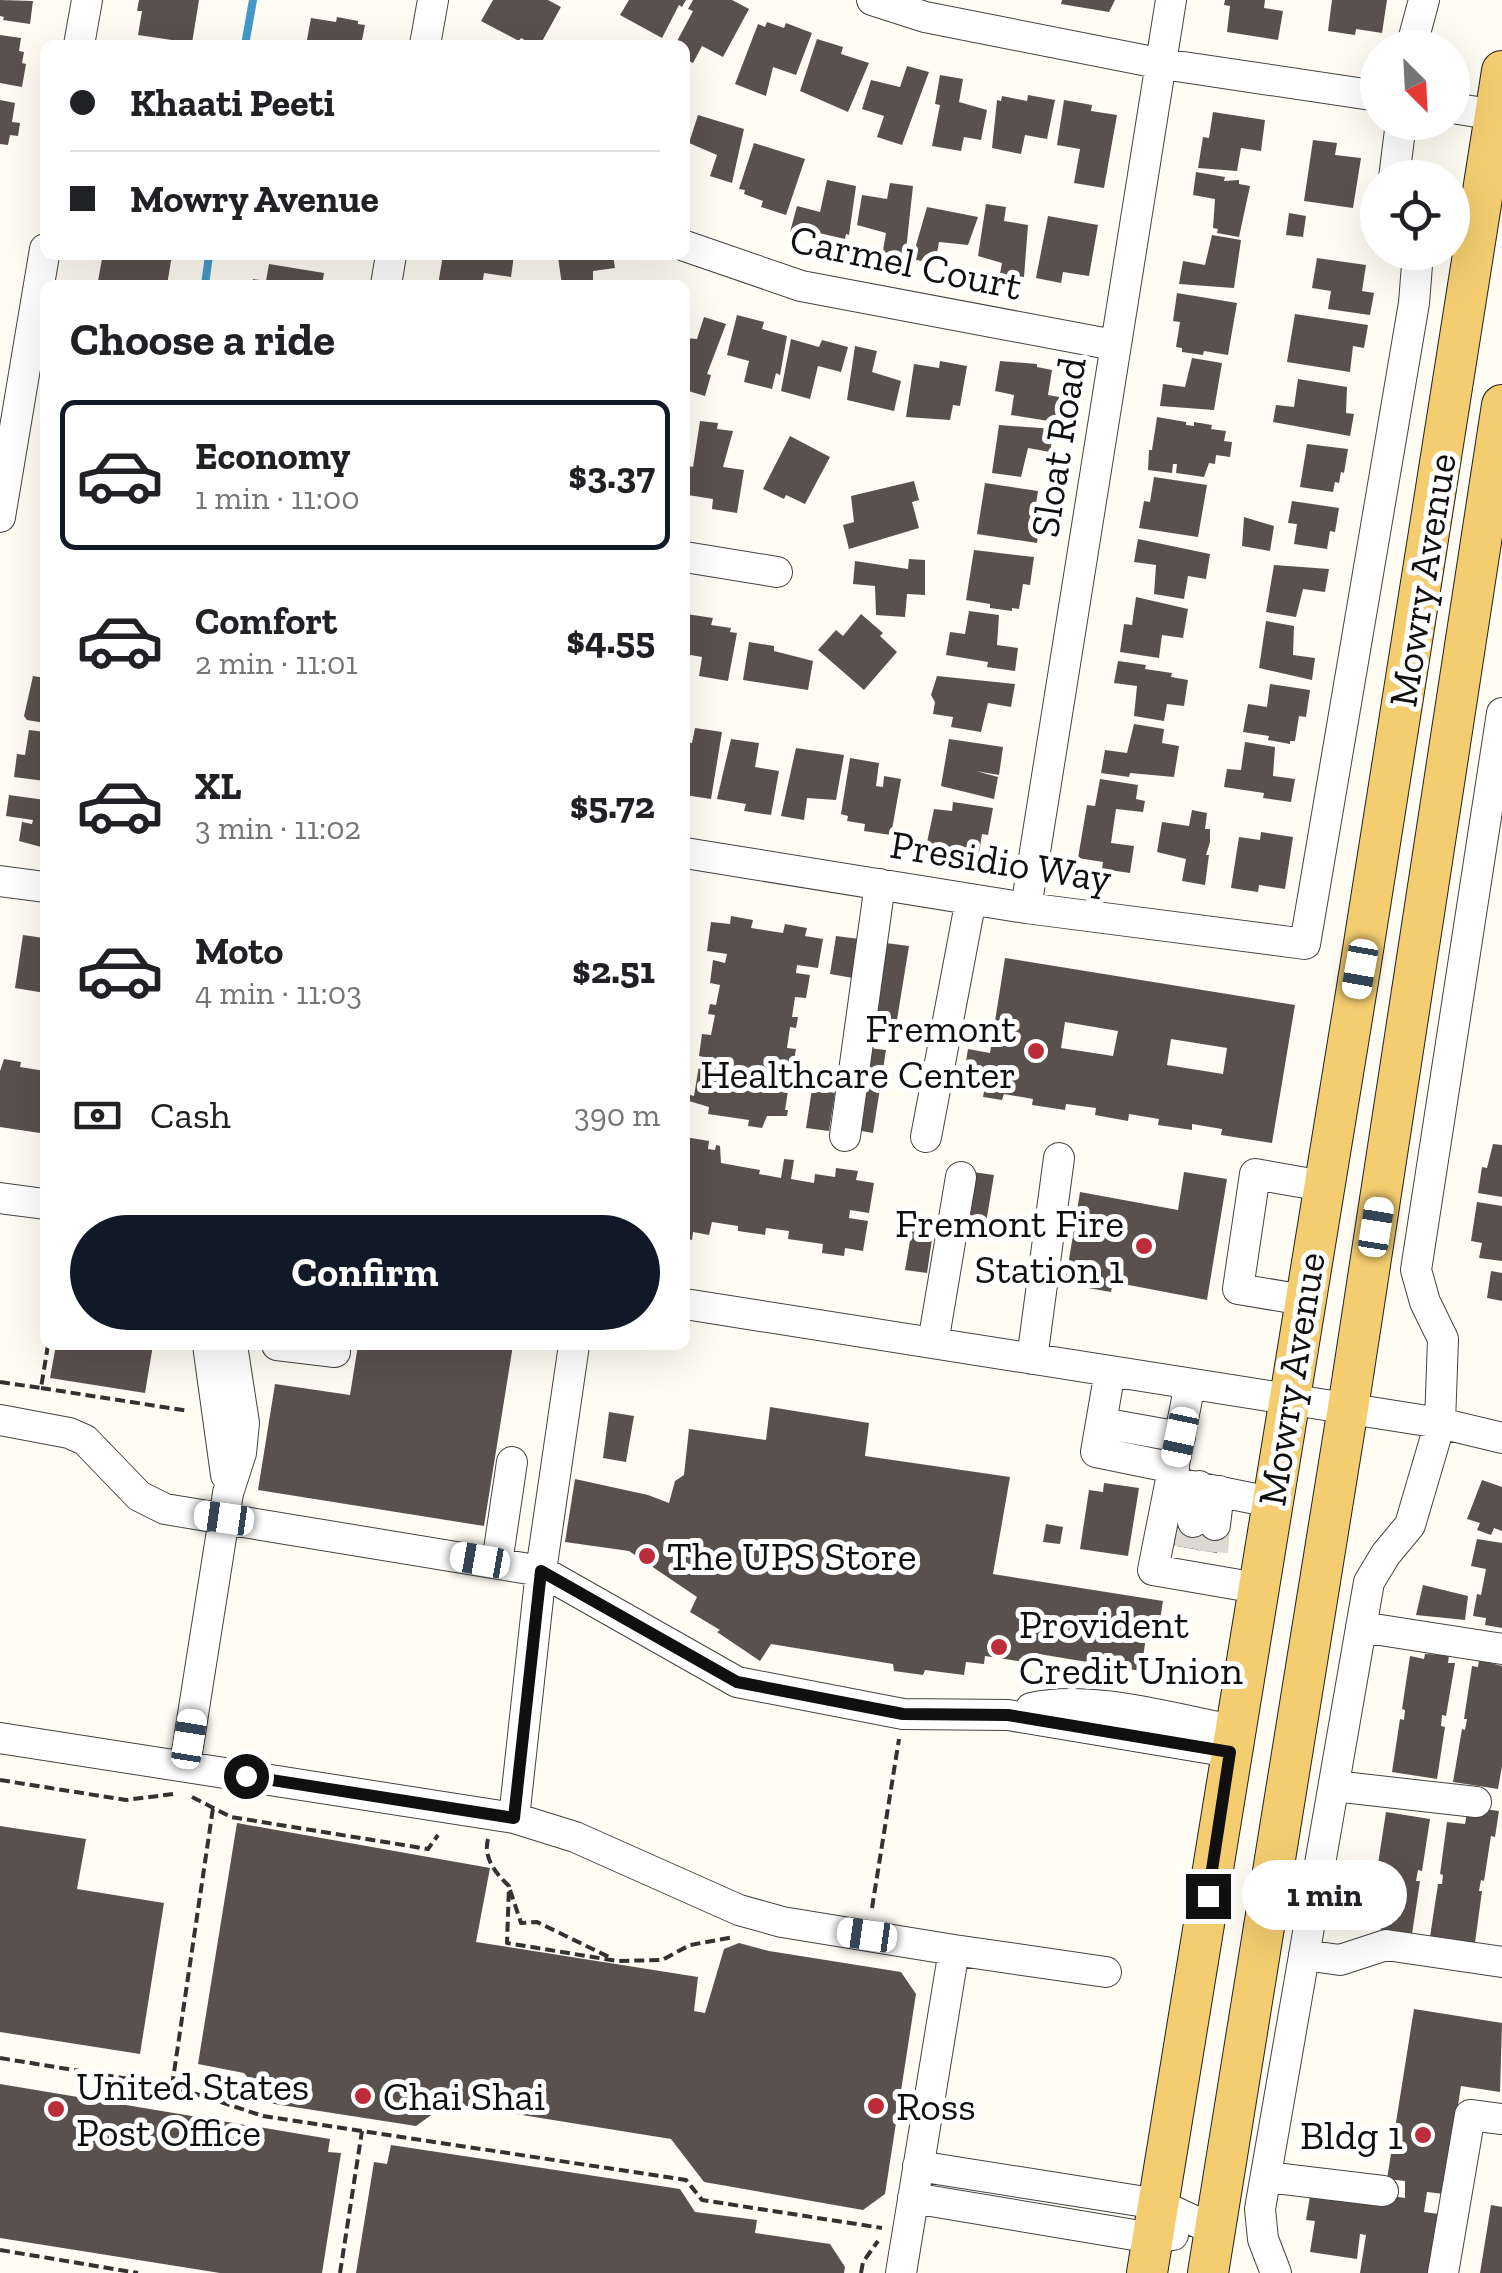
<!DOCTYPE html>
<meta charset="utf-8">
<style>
body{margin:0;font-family:"Zilla Slab",serif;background:#f2f2f2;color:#202124;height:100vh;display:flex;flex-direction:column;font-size:38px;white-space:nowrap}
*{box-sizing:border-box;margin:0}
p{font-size:32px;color:#757577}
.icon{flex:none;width:55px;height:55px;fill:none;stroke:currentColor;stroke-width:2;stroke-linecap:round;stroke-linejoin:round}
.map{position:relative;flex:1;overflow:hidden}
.drawer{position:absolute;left:40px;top:280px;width:650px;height:1070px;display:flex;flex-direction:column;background:#fff;border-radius:15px;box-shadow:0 10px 40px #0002}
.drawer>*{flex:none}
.top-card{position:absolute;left:40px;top:40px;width:650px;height:220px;border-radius:15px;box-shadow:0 10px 40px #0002;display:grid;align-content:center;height:220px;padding:0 30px;background:#fff}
.needle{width:65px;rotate:156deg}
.tools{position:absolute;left:1360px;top:30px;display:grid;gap:20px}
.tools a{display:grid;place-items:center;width:110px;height:110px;border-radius:50%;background:#fff;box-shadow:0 10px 40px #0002;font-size:50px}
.end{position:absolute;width:45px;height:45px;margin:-22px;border:12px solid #101010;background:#fff;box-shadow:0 0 0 5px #fff}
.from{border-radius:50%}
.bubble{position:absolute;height:70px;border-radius:35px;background:#fff;box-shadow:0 10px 40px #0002;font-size:32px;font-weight:700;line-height:70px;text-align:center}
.car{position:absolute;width:30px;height:60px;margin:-30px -15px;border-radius:12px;box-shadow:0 0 8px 2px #0007;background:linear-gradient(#fff 24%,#345 0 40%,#fff 0 76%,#345 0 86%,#fff 0)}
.top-card b{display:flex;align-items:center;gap:35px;height:95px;font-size:38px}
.top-card b+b{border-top:2px solid #e0e0e0}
.top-card i{width:25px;height:25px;background:#202124}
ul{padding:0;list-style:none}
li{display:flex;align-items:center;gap:30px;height:150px;margin:0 20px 15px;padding:0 10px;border:5px solid transparent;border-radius:15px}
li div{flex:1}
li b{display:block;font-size:38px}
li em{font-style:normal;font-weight:700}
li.current{border-color:#111827}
li>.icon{width:90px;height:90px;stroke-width:1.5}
h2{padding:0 30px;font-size:45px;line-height:120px}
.pay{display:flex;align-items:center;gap:25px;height:110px;padding:0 30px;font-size:38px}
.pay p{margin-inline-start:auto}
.primary-button{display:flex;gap:20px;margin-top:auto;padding:20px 30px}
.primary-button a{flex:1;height:115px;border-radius:60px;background:#111827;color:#fff;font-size:40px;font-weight:700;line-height:115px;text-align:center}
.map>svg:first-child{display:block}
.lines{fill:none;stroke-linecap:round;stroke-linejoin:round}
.stream{stroke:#4499c9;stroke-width:8}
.building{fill:#59514d;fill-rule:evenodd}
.minor-tunnel{stroke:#dbd9d2;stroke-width:30;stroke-dasharray:30 15;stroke-linecap:butt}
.minor-casing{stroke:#434343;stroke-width:32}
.major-casing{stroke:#212121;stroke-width:42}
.path{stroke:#323232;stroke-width:4;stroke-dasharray:10 5;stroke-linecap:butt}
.minor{stroke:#fff;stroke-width:30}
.major{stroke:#f3cd70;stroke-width:40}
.route{stroke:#101010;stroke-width:12}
.poi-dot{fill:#bc2c39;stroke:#fff;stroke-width:4}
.labels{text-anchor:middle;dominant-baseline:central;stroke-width:10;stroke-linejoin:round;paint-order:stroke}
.street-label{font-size:40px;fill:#101010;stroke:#fff}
.poi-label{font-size:40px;fill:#101010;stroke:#fff;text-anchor:start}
</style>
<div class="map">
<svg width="1502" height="2273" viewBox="0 0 1502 2273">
<rect width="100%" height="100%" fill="#fffcf4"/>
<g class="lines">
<!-- stream -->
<path class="stream" d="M245,45L253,0
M205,285L209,255"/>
</g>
<!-- building -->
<path class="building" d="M0,0L33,1L30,24L3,20L4,17L0,16Z
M139,0H199L192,43L138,35L142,11H137Z
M493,0H548L561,7L540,45H534L521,38L519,41L481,21Z
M629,0H686L682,7L679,5L662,38L620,15Z
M693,0H732L749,9L723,57L702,46L693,63L685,59V45H675L693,11L688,9Z
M1062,0H1115L1109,12L1061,4Z
M1225,0H1265L1264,8L1283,11L1278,40L1227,32L1230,6L1224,5Z
M1332,0H1387L1382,33L1356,29L1355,35L1328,31Z
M337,17L358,21V24L365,25L361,45H306L311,18L336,22Z
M767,22L784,28L786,23L812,33L796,75L773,67L766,96L735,84L758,24L765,27Z
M0,35L21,38L19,51L24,52L22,63L26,64L22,87L0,83Z
M817,39L843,47L841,54L869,63L848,112L800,91Z
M907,66L929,72L902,145L877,137L884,116L862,109L871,80L900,87Z
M940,75L963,79L959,102L987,110L981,140L964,137L961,151L932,146L940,105L935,104Z
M1028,95L1055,100L1047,139L1025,135L1021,154L992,148L997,100L1001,101L1002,96L1027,101Z
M0,100L15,103L12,122L20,123L18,136L10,135L8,145L0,144Z
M1064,100L1092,105L1091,111L1117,115L1104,188L1074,183L1080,149L1057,145Z
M1213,112L1265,120L1261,151L1241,148L1237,171L1198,168L1203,137L1209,138Z
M698,115L744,129L732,183L710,176L717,155L689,143Z
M1313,140L1337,143L1335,155L1361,158L1353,208L1304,201Z
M754,143L805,159L786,215L761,207L763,201L744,194L745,190L739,189Z
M1196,172L1225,177L1224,181L1239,180V184L1250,186L1239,237L1217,233L1218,229L1213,228L1215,199L1193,195Z
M827,180L856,186L849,235L846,234L845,239L819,233L818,238L790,232L797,206L820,212Z
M890,183L913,186L905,259L882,256L886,233L857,225L862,195L887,199Z
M986,204L1006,207L1004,221L1028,225L1024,277L1000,274L1002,263L978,256Z
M927,207L978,217L968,245L939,242L935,264L912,259Z
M1289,213L1306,216L1303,237L1286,235Z
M1048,216L1098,225L1089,276L1063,272L1061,283L1036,278Z
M1212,235L1241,240L1234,288L1179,284L1183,261L1205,265Z
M99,255H172L167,285L98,281L102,259L98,258Z
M443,255H514L511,277L484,273L482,285H438Z
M573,255H613L615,268L593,271V285H562L558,257Z
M1317,258L1366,265L1362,291L1374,293L1370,315L1328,309L1331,291L1312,288Z
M269,264L324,273L322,285H252L253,279L266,281Z
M1177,293L1237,303L1228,355L1204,351L1203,355L1182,352V348L1176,347L1180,322L1173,321Z
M1295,314L1368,325L1364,348L1353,346L1350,372L1287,362Z
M737,315L764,322L762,329L787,336L780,375L776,373L772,389L744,382L749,361L727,355Z
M704,317L726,324L707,374L711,375L705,396L685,390V338L697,339Z
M791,339L819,347L822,340L848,347L841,372L818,366L810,399L781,391Z
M855,346L877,351L872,372L901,381L894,411L847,400Z
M1192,358L1222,363L1214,410L1160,406L1163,384L1185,387Z
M940,361L967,366L960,406L953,405L950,420L906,417L914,364L939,368Z
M1000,361L1037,364V367L1052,370L1048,395L1059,397L1055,422L1011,415L1014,395L995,391Z
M1298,379L1347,387L1346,413L1354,414L1350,436L1273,422L1276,405L1294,407Z
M1157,417L1186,422V425L1194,426V422L1212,425L1211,429L1226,431L1224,441L1232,442L1230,457L1216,455L1215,464L1209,463L1204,477L1176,473L1177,464H1173L1172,473L1148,470L1149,450H1152Z
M700,421L718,423L717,429L733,431L723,467L744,470L737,513L712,509L713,499L688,495L689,489L686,488L689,466L693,467Z
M999,425L1054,429L1050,452L1028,448L1021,477L992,473Z
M790,436L830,457L805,504L786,495L784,499L763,489Z
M1307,444L1348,449L1344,473L1341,472L1339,483L1335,482L1333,492L1300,487Z
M1154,477L1207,485L1198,537L1139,528L1144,501L1150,502Z
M914,481L919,500L912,502L919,528L849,549L843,525L854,522L851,496Z
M985,483L1038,491L1034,516L1041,517L1037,543L977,534Z
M1292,501L1339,508L1335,532L1330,531L1327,549L1294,544L1297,524L1288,523Z
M1244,517L1274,526L1270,551L1242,546Z
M1138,539L1210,554L1206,579L1188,576L1184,599L1154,594L1156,565L1134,562Z
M974,550L1034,557L1030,585L1023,584L1019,609L1012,608V611L990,608V604L966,600Z
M909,559L925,560V595L907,594L905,617L876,615L875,586L853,584L855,561L908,569Z
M1274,565L1329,569L1325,592L1303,589L1296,617L1266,612Z
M1136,597L1188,609L1183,638L1162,635L1159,658L1120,652L1124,624L1132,625Z
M969,611L999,615L997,645L1018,648L1015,671L987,667L988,662L946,655L950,632L965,634Z
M686,614L713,618L711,625L731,628L730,632L737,633L728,681L699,676L702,657L685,654Z
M861,614L883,633L880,636L897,652L864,690L818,650L836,630L843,636Z
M1266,621L1294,626L1293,655L1315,658L1312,680L1259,668Z
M749,642L774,646V651L813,661L808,690L743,680Z
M1118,661L1146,665L1145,669L1172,673L1171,677L1188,680L1184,706L1167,704L1164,721L1134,716L1137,686L1114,683Z
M33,676L45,678V723L27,720L24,716Z
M937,676L1015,684L1011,707L988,703L981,732L951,727L953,717L933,714L935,702L931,695Z
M1270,684L1310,690L1306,717L1299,716L1295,741H1290V744L1268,740L1269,736L1243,732L1248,704L1267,707Z
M1134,724L1164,729L1162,743L1179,746L1174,777L1130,773L1129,777L1101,773L1105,750L1127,753Z
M695,728L722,732L711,799L685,795V742L692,743Z
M29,730L45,732V781L14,777L17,754L25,755Z
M731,739L759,743L755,767L779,771L771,815L744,811L746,804L717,799Z
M949,739L1003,747L999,775L976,771L998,777L994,799L941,786Z
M1245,742L1275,747L1273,776L1295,779L1291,802L1263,798L1264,793L1224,787L1227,769L1241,770Z
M796,748L844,755L836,800L807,798L804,820L781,816Z
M850,758L879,763L876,786L883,787L884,776L901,779L891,835L864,831L865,824L847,821L848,816L841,814Z
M1100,779L1138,785L1136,799L1145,801L1143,812L1116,809L1111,843L1134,846L1130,873L1102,869L1103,862L1078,858L1087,805L1095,806Z
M9,795L45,800V848L19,841L22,822L32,824L33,820L6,816Z
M953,802L993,808L988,835L982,834L978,860L947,858L948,855L925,852L934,809L952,811Z
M1192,810L1207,813L1205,829H1210V842L1206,855H1209L1205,885L1182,881L1186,859L1157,852L1162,822L1189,826Z
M1261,832L1293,837L1285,889L1259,885L1258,892L1231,888L1239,837L1260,840Z
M731,916L753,920L751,928L783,933L785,924L807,928L805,936L823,939L818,968L797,965L796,973L810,975L806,998L795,997L792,1017H798L796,1028L790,1027L787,1048L796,1049L792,1071L772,1068L771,1076L790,1079L785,1110H788L787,1116H767L762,1128L748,1126L749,1120L708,1114L709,1107L689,1101L690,1095L694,1096L699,1066L718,1068L719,1060L699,1056L702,1034L711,1035L715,1015L708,1014L710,1004L716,1005L720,985L710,983L713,960L725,963L727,954L707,951L711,922L730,924Z
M23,935L44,938L40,965L45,966V993L15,988Z
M836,936L859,939L853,978L830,974Z
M886,943L909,946L896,1026L873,1023Z
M1005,958L1295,1005L1272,1143L1221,1135L1222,1129L1192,1124V1130L1158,1125L1159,1119L1129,1114L1128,1121L1095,1115L1096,1108L1066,1104L1065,1110L1032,1105L1033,1099L1004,1094L1002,1100L983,1097L987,1076L964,1073L968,1049L990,1053ZM1065,1022L1118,1031L1113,1056L1061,1048ZM1171,1039L1227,1048L1223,1074L1167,1065Z
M869,1048L886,1050L873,1133L856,1130Z
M4,1059L21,1062L20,1067L45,1071L40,1133L0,1127V1071Z
M812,1089L835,1093L829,1131L806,1128Z
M685,1137L709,1141L708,1149L715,1150L716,1145L720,1146L721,1163L760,1170L759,1174L781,1178L784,1159L794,1160L791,1179L814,1183L815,1174L835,1177L836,1168L858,1171L856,1180L874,1183L869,1213L850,1210L849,1218L868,1221L863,1251L845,1248L844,1256L822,1253L823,1244L788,1239L789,1231L766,1228L765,1235L738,1231V1226L712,1222L709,1235L693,1232L692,1240L685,1238Z
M1493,1144L1502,1145V1197L1478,1193L1482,1167L1487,1168Z
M973,1172L994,1175L984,1235L963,1232Z
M1184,1172L1227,1179L1207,1300L1113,1282L1111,1292L1065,1284L1080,1192L1178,1210Z
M1477,1202L1502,1206V1261L1479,1258L1482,1243L1471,1241Z
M912,1229L933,1233L927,1273L905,1270Z
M1491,1271L1502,1273V1301L1487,1298Z
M56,1345H153L145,1393L50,1378Z
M358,1345H513L484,1526L258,1490L275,1384L350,1395Z
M770,1407L869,1423L865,1456L1010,1477L993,1574L1163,1601L1158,1632L1147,1630L1141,1671L1033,1653L1031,1663L985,1656L984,1664L966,1662L964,1675L925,1670L923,1675L894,1671L893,1664L771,1644L760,1661L717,1632L720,1630L690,1612L697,1597L629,1551L565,1542L575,1479L648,1495L669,1503L675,1481L684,1475L689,1429L766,1440Z
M609,1412L634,1416L626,1462L603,1458Z
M1482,1480L1502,1487V1531L1494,1528L1491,1535L1477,1530L1480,1523L1467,1519Z
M1104,1483L1139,1488L1128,1556L1080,1549L1089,1490L1103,1492Z
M1169,1518L1222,1526L1217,1553L1165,1544Z
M1046,1524L1063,1527L1060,1544L1043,1542Z
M1477,1539L1502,1543V1628L1485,1625L1486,1618L1473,1616L1477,1594L1481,1595L1486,1569L1471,1566Z
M1423,1585L1468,1596L1465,1620L1416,1615Z
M1425,1654L1449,1655L1448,1663H1455L1446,1716L1442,1715L1441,1726L1445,1727L1437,1779L1392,1772L1400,1719L1404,1720L1405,1710L1402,1709L1410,1656L1424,1659Z
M1479,1660L1502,1666V1766L1498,1789L1453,1782L1462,1729L1465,1730L1467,1719H1464L1472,1666L1478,1667Z
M1468,1807L1499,1811L1495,1837L1491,1836L1484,1881L1481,1880L1479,1891H1482L1475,1943L1430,1937L1438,1884H1442L1443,1875L1440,1874L1447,1822L1465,1824Z
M1386,1812L1430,1819L1422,1871L1418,1870L1416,1881H1420L1412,1934H1380L1381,1929L1368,1927L1376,1875H1379L1381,1865L1378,1864Z
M237,1823L490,1868L476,1942L698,1977L694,2011L705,2013L724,1949L739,1943L769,1951L901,1972L916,1994L885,2194L863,2210L704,2182L671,2139L448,2103L416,2126L268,2103L244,2073L198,2064Z
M0,1826L86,1839L77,1889L164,1903L140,2054L0,2032Z
M1414,2009L1502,2023L1500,2092L1461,2086L1444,2194L1427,2192L1424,2212L1439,2214L1429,2273H1360L1366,2235L1360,2234L1357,2259L1310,2252L1315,2221L1306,2220L1310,2196L1324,2185L1405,2198V2181L1387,2179Z
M0,2084L330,2139L328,2152L341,2153L322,2273H220L0,2238Z
M391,2145L680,2189L695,2212L757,2220L755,2233L830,2244L845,2267L844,2273H356L374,2162L387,2164Z
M1491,2205L1502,2207V2273H1480Z"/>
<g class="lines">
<!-- minor-tunnel -->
<path class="minor-tunnel" d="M1189,1548L1193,1522
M1213,1552L1215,1525"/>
<!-- minor casing -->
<g class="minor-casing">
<path id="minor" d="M872,0L925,17L1163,64L1378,96
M79,45L87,0
M425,45L433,0
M1411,48L1424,0
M1452,108L1502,116
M1394,178L1401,122
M685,246L801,286L1114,345
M386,285L391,255
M0,517L45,249
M685,557L777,572
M685,853L1026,908L1305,944L1414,303L1417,265L1410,252
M0,881L45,887
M1026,908L1171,0
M845,1136L880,884
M926,1137L971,899
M0,1198L45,1204
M1304,1300L1238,1289L1255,1174L1323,1186
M685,1304L1440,1423L1502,1438
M933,1343L961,1177
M208,1345L226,1475
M277,1345L335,1352
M1032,1359L1059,1158
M1110,1371L1096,1452L1174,1468
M1190,1384L1153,1570L1257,1588
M0,1420L69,1433L85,1440L139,1496L165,1509L541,1571L737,1682L903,1714L1008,1715L1230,1752
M1102,1423L1180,1437
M1171,1482L1271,1502
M1193,1522L1199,1486
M1215,1525L1219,1491
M497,1563L512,1462
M1361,1627L1502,1649
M1031,1708C1090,1694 1173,1719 1233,1730
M0,1738L514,1818L575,1837L739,1910L782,1922L954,1950L901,2273
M185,1765L228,1493L241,1453L244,1423L232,1345
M1334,1786L1476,1802
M514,1818L541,1571L574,1345
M954,1950L1106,1972
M1304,1955L1340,1960L1386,1945L1502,1962
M918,2166L1158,2204L1216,2231
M1266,2177L1383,2191
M913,2198L1152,2238L1173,2235
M1276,2273L1263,2239L1260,2209L1369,1582L1386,1554L1410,1525L1440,1423L1443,1339L1425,1302L1416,1270L1502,713
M1443,2273L1470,2115L1502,2119"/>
</g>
<!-- major casing -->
<g class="major-casing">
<path id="major" d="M1147,2273L1360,969L1502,71
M1208,2273L1348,1408L1502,405"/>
</g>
<!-- path -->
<path class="path" d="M0,1382L41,1388L48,1345
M41,1388L189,1411
M0,1780L126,1800L173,1794
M192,1797L231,1817L428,1849L438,1835
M488,1839C483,1857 495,1873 509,1886L507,1943L617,1961L662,1960L690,1945L734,1937
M510,1890L521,1923L537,1922L609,1957
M872,1908L899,1739
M0,2058L172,2086L263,2116L686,2180L702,2200L882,2228
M172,2086L213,1808
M0,2250L138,2273
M340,2273L362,2131
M861,2273L863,2262L878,2241"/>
<!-- minor -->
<use href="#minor" class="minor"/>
<!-- major -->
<use href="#major" class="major"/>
</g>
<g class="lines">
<!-- route -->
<path class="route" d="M246,1776L514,1818L541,1571L737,1682L903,1714L1008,1715L1230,1752L1208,1896"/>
</g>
<!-- markers -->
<g class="poi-dot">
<circle cx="1036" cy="1051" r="10"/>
<circle cx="1144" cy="1246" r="10"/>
<circle cx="647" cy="1556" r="10"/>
<circle cx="999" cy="1647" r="10"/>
<circle cx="363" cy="2096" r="10"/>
<circle cx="876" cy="2106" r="10"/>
<circle cx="56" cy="2109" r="10"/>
<circle cx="1423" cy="2135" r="10"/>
</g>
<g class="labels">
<!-- street labels -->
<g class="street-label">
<text transform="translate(906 262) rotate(12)">Carmel Court</text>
<text transform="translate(1058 447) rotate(-81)">Sloat Road</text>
<text transform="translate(1422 580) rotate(-81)">Mowry Avenue</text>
<text transform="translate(1001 861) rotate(9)">Presidio Way</text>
<text transform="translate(1291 1379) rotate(-81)">Mowry Avenue</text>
</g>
<!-- poi labels -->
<g class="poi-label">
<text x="1016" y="1028" text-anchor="end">Fremont<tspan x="1016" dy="46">Healthcare Center</tspan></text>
<text x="1124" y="1223" text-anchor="end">Fremont Fire<tspan x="1124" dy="46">Station 1</tspan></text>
<text x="667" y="1556">The UPS Store</text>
<text x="1019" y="1624">Provident<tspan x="1019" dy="46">Credit Union</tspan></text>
<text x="76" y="2086">United States<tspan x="76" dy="46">Post Office</tspan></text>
<text x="383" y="2096">Chai Shai</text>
<text x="896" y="2106">Ross</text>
<text x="1403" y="2135" text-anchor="end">Bldg 1</text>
</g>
</g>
</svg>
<div class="tools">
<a><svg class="needle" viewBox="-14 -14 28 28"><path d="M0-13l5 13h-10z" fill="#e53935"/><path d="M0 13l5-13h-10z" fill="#757577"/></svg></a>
<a><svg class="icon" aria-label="locate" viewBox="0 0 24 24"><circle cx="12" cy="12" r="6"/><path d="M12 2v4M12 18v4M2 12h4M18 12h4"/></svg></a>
</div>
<i class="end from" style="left:246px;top:1776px"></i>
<i class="end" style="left:1208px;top:1896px"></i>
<div class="bubble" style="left:1242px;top:1860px;width:165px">1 min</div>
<i class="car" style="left:1360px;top:969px;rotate:190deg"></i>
<i class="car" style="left:1376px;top:1227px;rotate:9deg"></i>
<i class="car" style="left:1180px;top:1437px;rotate:192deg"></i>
<i class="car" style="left:224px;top:1518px;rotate:278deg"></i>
<i class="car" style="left:480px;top:1560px;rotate:280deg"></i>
<i class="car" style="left:189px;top:1739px;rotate:9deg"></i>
<i class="car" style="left:867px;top:1935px;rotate:278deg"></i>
<div class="top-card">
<b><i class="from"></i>Khaati Peeti</b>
<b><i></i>Mowry Avenue</b>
</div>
<section class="drawer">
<h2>Choose a ride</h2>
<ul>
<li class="current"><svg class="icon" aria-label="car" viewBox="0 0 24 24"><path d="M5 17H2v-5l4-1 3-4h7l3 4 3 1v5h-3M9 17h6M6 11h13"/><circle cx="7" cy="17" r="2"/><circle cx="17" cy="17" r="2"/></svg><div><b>Economy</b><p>1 min · 11:00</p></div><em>$3.37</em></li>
<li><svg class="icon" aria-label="car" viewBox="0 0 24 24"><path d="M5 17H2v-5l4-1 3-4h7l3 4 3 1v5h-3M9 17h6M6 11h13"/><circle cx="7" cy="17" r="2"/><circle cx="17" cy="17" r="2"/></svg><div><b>Comfort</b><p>2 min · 11:01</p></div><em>$4.55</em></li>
<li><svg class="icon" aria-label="car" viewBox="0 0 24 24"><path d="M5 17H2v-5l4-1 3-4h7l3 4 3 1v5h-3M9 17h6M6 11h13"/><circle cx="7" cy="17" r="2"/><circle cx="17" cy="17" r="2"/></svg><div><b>XL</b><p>3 min · 11:02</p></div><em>$5.72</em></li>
<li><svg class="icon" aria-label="car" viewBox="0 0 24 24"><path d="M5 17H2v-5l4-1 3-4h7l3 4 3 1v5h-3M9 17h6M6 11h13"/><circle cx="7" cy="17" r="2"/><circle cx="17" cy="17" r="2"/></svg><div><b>Moto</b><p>4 min · 11:03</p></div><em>$2.51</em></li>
</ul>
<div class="pay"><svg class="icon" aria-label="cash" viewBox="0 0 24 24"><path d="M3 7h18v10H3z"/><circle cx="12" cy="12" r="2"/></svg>Cash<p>390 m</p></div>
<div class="primary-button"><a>Confirm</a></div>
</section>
</div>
